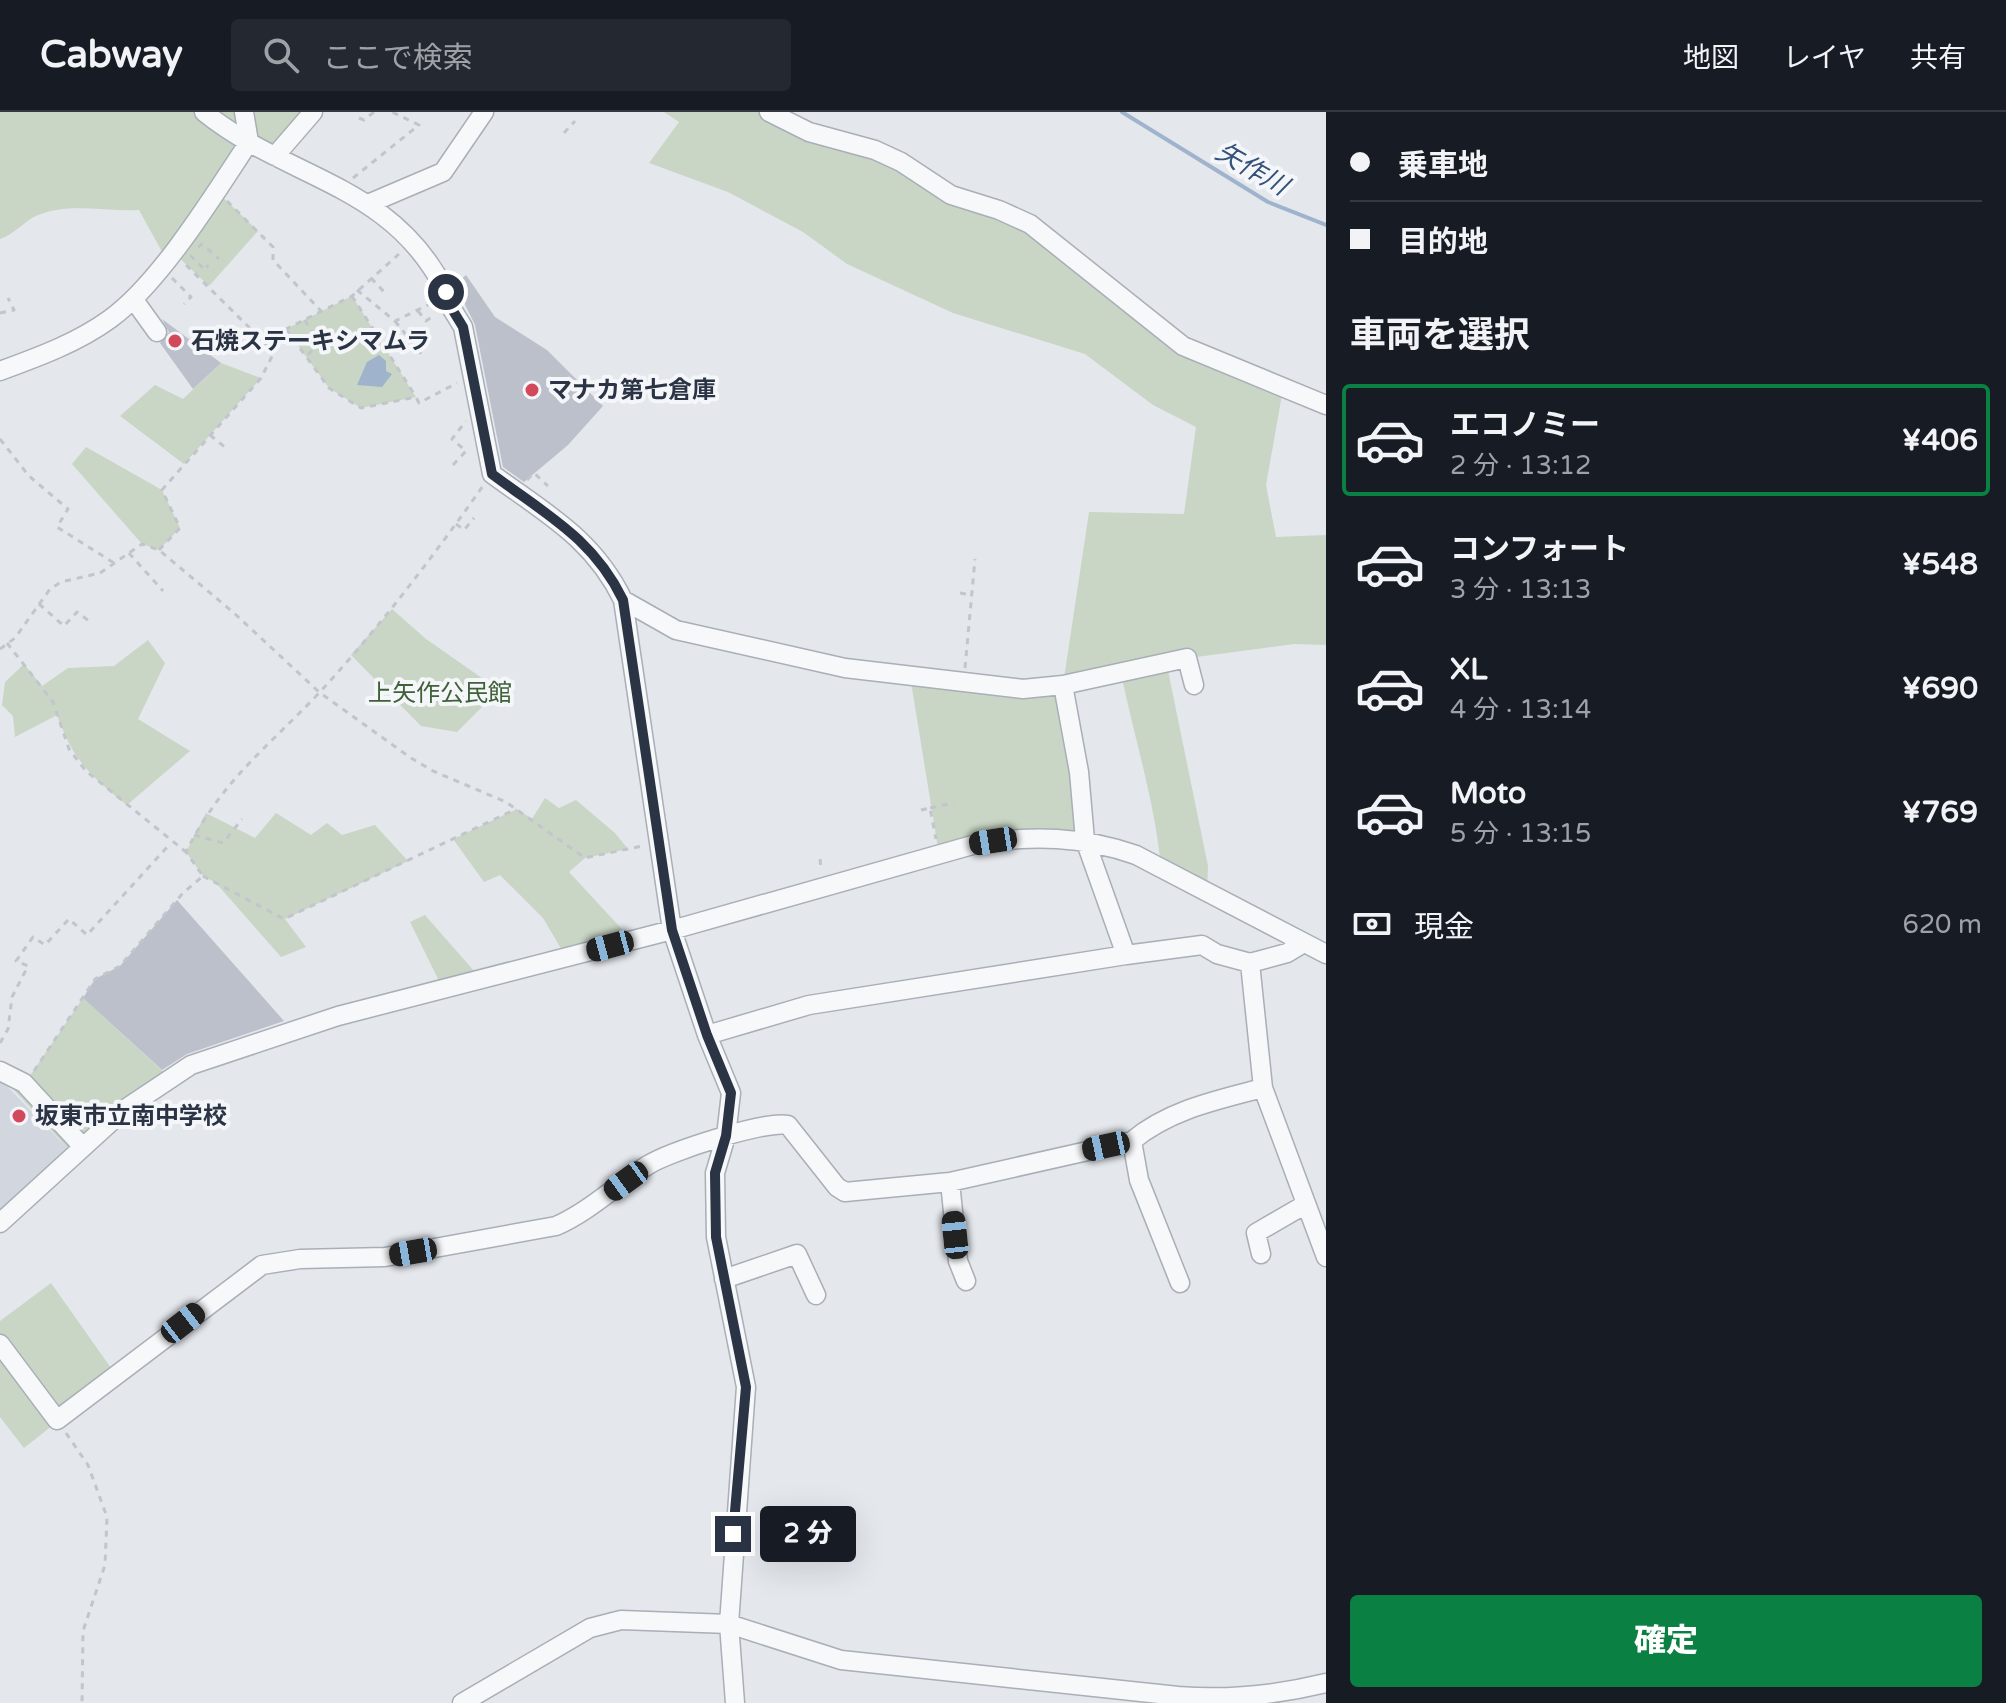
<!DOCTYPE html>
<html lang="ja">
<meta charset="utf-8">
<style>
body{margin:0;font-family:"Varela Round","Noto Sans JP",sans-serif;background:#242831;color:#f1f3f6;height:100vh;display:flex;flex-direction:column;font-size:30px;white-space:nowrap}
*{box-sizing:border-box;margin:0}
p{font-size:26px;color:#9ea1a6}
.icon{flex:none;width:44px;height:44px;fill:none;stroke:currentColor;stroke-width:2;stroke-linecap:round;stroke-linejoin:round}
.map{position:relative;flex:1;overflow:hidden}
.details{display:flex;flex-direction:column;background:#171b24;width:680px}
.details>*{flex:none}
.hud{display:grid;align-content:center;height:176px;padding:0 24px;background:#171b24}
.end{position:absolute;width:36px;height:36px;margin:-18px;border:10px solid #2b3445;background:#fff;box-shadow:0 0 0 4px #fff}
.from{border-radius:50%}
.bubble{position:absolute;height:56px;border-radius:8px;background:#171b24;box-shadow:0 8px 32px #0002;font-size:26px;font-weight:800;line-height:56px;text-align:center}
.car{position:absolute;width:24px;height:48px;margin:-24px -12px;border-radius:10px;box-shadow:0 0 6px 2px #0007;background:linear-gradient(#222 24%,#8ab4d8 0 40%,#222 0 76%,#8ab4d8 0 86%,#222 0)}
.hud b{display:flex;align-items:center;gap:28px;height:76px;font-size:30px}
.hud b+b{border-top:2px solid #363941}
.hud i{width:20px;height:20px;background:#f1f3f6}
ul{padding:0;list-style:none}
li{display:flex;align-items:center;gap:24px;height:112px;margin:0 16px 12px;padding:0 8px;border:4px solid transparent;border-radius:8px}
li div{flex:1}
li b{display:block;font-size:30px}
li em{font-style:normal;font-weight:800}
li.current{border-color:#0b8043}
li>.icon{width:72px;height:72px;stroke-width:1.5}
h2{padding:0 24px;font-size:36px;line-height:96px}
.pay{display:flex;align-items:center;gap:20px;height:88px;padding:0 24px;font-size:30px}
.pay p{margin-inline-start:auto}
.button{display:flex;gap:16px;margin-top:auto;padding:16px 24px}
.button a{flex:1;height:92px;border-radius:8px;background:#0b8043;color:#fff;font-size:32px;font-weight:800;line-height:92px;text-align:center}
header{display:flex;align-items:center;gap:48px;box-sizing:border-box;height:112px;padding:0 40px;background:#171b24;border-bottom:2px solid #363941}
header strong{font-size:38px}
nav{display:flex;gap:44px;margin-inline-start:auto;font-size:28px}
.search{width:560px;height:72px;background:#242831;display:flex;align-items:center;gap:20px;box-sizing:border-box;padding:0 28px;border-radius:8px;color:#9ea1a6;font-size:30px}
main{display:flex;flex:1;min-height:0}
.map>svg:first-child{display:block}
.built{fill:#d2d6de}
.green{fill:#c9d6c5}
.water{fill:#9fb4cc}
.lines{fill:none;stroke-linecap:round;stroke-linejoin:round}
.stream{stroke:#9fb4cc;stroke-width:4}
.building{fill:#bbc0ca}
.minor-casing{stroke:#a9aeb7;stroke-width:21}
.path{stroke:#c2c5cb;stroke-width:3;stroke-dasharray:6 6;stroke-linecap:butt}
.minor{stroke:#f7f8fa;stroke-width:18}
.route{stroke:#2b3445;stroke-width:10}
.poi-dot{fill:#d1495b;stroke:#f4f6f9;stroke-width:3}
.labels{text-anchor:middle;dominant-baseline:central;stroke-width:8;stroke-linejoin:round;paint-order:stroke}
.poi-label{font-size:24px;font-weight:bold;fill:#2b3445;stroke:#f4f6f9;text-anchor:start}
.park-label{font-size:24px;fill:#3f6138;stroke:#f4f6f9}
.water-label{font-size:26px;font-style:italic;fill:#34527a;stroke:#f4f6f9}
</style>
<header>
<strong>Cabway</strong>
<div class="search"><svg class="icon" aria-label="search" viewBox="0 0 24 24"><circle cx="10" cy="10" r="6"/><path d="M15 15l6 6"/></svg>ここで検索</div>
<nav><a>地図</a><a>レイヤ</a><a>共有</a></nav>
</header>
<main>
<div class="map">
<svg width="1326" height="1591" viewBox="0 0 1326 1591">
<rect width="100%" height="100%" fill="#e4e7ec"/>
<!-- built -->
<path class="built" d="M0,967L69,1038L0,1098Z"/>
<!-- green -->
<path class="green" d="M0,0H314L275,44L248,30L216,79L258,119L209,174L172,139L166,147L139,98C105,100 70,90 38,103C24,109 15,122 0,127Z
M664,0H771L999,98L1183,234L1283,277L1266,373L1276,425L1326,423V533L1294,532L1166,549L1208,754L1207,779L1161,755C1155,690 1134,625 1121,561L1063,573L1085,728L939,742L910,564L1063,573L1089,400L1184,402L1196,315L1153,293L1085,242L953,201L847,152L803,120L728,80L649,51L679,10Z
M352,184L416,285L361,296L329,276L286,217Z
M221,251L261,266L184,352L120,304L155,273L183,287Z
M86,335L162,378L180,416L159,438L142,432L72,352Z
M392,497L426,527L499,578L457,620L421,614L351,543Z
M148,528L165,551L138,607L190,639L127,693C90,664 73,648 57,603L15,625L13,604L2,593L5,570L24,552L42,574L68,556L114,554Z
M545,686L559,696L576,688L615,721L628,737L585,746L569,760L632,828L566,845L543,806L500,763L484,770L453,727L517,697L532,707Z
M206,701L255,726L276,701L311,723L327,711L342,723L375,713L408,749L285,807L306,835L281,845L216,771L203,764L186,740Z
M425,803L481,867L443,877L410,810Z
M83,886L169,965L75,1044L13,977L0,970V958L25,971Z
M51,1171L116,1263L24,1336L0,1305V1209Z"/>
<!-- water -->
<path class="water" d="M379,243L386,249V259L392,262L382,275L357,273L367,250Z"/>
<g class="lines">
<!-- stream -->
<path class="stream" d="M1122,0L1268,90L1326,113"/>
</g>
<!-- building -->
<path class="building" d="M466,163L495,205L547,238L603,294L568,333L524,370L503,355L475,213L455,172Z
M162,207L221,251L193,277L160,231L169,220Z
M177,788L284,909L187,942L162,958L83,886L95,867L120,854Z"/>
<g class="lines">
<!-- minor casing -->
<g class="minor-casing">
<path id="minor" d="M204,0C288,68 392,71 446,180L444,184L463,215L492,362C545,401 593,426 623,488L672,818L707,923L731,981L726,1024L715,1061L716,1125L746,1275L729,1512L735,1591
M769,0L809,20L875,38L901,50L951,83L999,98L1030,112L1183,234L1326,293
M275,44L313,0
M368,92L443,60L484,0
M134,188L157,220
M0,259C38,245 77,231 110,207C160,171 214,83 249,30L244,0
M623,488L676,518L845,556L1023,577L1063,573L1079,660L1085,728L1126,843L1202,833L1217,842L1250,851
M1063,573L1187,546L1194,573
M1302,832L1287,841L1250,851L1263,976L1326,1145
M707,923L809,893L1126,843
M0,959L24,971L83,1035
M1132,1029L1139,1068L1180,1171
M950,1070L958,1149L966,1169
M0,1111L125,997L191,953L338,904L672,818L976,732C1032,723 1082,724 1136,743L1326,842
M1261,1142L1256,1121L1306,1092
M724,1167L797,1142L816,1183
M0,1232L57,1308L262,1153L300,1147L385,1145L556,1114C590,1099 616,1073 648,1053C669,1040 765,1008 788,1013L837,1075L845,1080L950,1070L1132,1029C1169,998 1217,988 1263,976
M462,1591L590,1516L621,1508L729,1512L841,1548L1178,1584C1229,1588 1277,1583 1326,1571"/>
</g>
<!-- path -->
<path class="path" d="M359,6L364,8L374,0
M564,21L575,9
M353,66L419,13L392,0
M227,89L273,135V148L321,199
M198,135L202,132L219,147
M190,143L205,158L208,153
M186,153L274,240
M172,166L191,185L184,192
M371,166L387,183
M357,178L395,209L430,192
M352,184L416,285
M418,199L426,209L432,205
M0,201L14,198L8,186
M305,208L318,232L306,245
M395,209L422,243
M286,217L329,276L361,296L416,285L419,291L457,271
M355,229L372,219
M210,323L226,336
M0,327L29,364L68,397L57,415L114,451
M453,353L466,339L452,327L466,309
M527,368L534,361L548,374
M456,412L464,418L474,406
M159,438L180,416L162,378L261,266L286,217L352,184L399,142
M129,441L163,479
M960,481L972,483
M39,492L64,514L77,500L89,509
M7,531L53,590L69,637L86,659L186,740
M0,537L15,526L50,477L61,470L100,461L142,432L159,438L234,501L319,580L411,646L433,659L506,690L585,746L642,734
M965,556L975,447
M930,696L954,691
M921,698L930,696L936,727
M194,723L223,731L242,707
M820,747L821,758
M203,764L284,807L516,697
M0,931L8,917L12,885L28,854L16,849L33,825L45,833L69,807L87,823L169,733
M34,959L95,867L120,854L183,781L203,764L186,740C222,668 266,637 319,581C379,516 432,446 483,374
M66,1321L88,1353L107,1405L105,1453L83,1519L82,1591"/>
<!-- minor -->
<use href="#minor" class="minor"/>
</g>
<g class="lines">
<!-- route -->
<path class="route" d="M446,180L444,184L463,215L492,362C545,402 593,426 623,488L672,818L707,923L731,981L726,1024L715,1061L716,1125L746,1275L733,1422"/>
</g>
<!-- markers -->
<g class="poi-dot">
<circle cx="175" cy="229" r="8"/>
<circle cx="532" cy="278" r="8"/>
<circle cx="19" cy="1004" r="8"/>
</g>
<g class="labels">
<!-- poi labels -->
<g class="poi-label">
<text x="191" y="229">石焼ステーキシマムラ</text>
<text x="548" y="278">マナカ第七倉庫</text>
<text x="35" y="1004">坂東市立南中学校</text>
</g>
<!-- park labels -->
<g class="park-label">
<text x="440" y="581">上矢作公民館</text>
</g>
<!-- water labels -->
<g class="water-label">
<text transform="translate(1252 57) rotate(30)">矢作川</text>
</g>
</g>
</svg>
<i class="end from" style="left:446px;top:180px"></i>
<i class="end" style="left:733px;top:1422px"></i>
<div class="bubble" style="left:760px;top:1394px;width:96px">2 分</div>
<i class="car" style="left:993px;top:729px;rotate:261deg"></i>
<i class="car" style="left:610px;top:834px;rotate:255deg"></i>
<i class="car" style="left:1106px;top:1034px;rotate:258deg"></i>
<i class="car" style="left:626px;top:1069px;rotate:234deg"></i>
<i class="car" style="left:955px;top:1123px;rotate:354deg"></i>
<i class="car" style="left:413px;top:1140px;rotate:260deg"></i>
<i class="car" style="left:183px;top:1211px;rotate:52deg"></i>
</div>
<section class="details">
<div class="hud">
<b><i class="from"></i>乗車地</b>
<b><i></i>目的地</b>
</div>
<h2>車両を選択</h2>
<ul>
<li class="current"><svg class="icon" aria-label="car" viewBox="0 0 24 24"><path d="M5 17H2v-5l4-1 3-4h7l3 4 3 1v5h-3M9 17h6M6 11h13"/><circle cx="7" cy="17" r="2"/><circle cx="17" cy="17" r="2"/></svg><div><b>エコノミー</b><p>2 分 · 13:12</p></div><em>¥406</em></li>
<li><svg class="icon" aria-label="car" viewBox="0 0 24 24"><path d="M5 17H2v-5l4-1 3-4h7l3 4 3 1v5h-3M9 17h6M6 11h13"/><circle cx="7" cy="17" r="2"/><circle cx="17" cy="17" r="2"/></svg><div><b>コンフォート</b><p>3 分 · 13:13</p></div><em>¥548</em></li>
<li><svg class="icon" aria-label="car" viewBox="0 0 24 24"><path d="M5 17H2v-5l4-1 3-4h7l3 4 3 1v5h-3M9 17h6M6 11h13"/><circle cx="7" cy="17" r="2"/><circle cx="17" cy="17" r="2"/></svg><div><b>XL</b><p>4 分 · 13:14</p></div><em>¥690</em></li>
<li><svg class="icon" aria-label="car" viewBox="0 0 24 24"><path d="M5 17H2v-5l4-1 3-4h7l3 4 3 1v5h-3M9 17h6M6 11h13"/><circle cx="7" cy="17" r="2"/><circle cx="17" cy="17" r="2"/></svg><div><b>Moto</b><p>5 分 · 13:15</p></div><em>¥769</em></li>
</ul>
<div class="pay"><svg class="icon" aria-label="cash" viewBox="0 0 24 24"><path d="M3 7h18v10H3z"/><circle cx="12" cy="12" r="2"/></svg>現金<p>620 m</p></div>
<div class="button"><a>確定</a></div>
</section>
</main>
